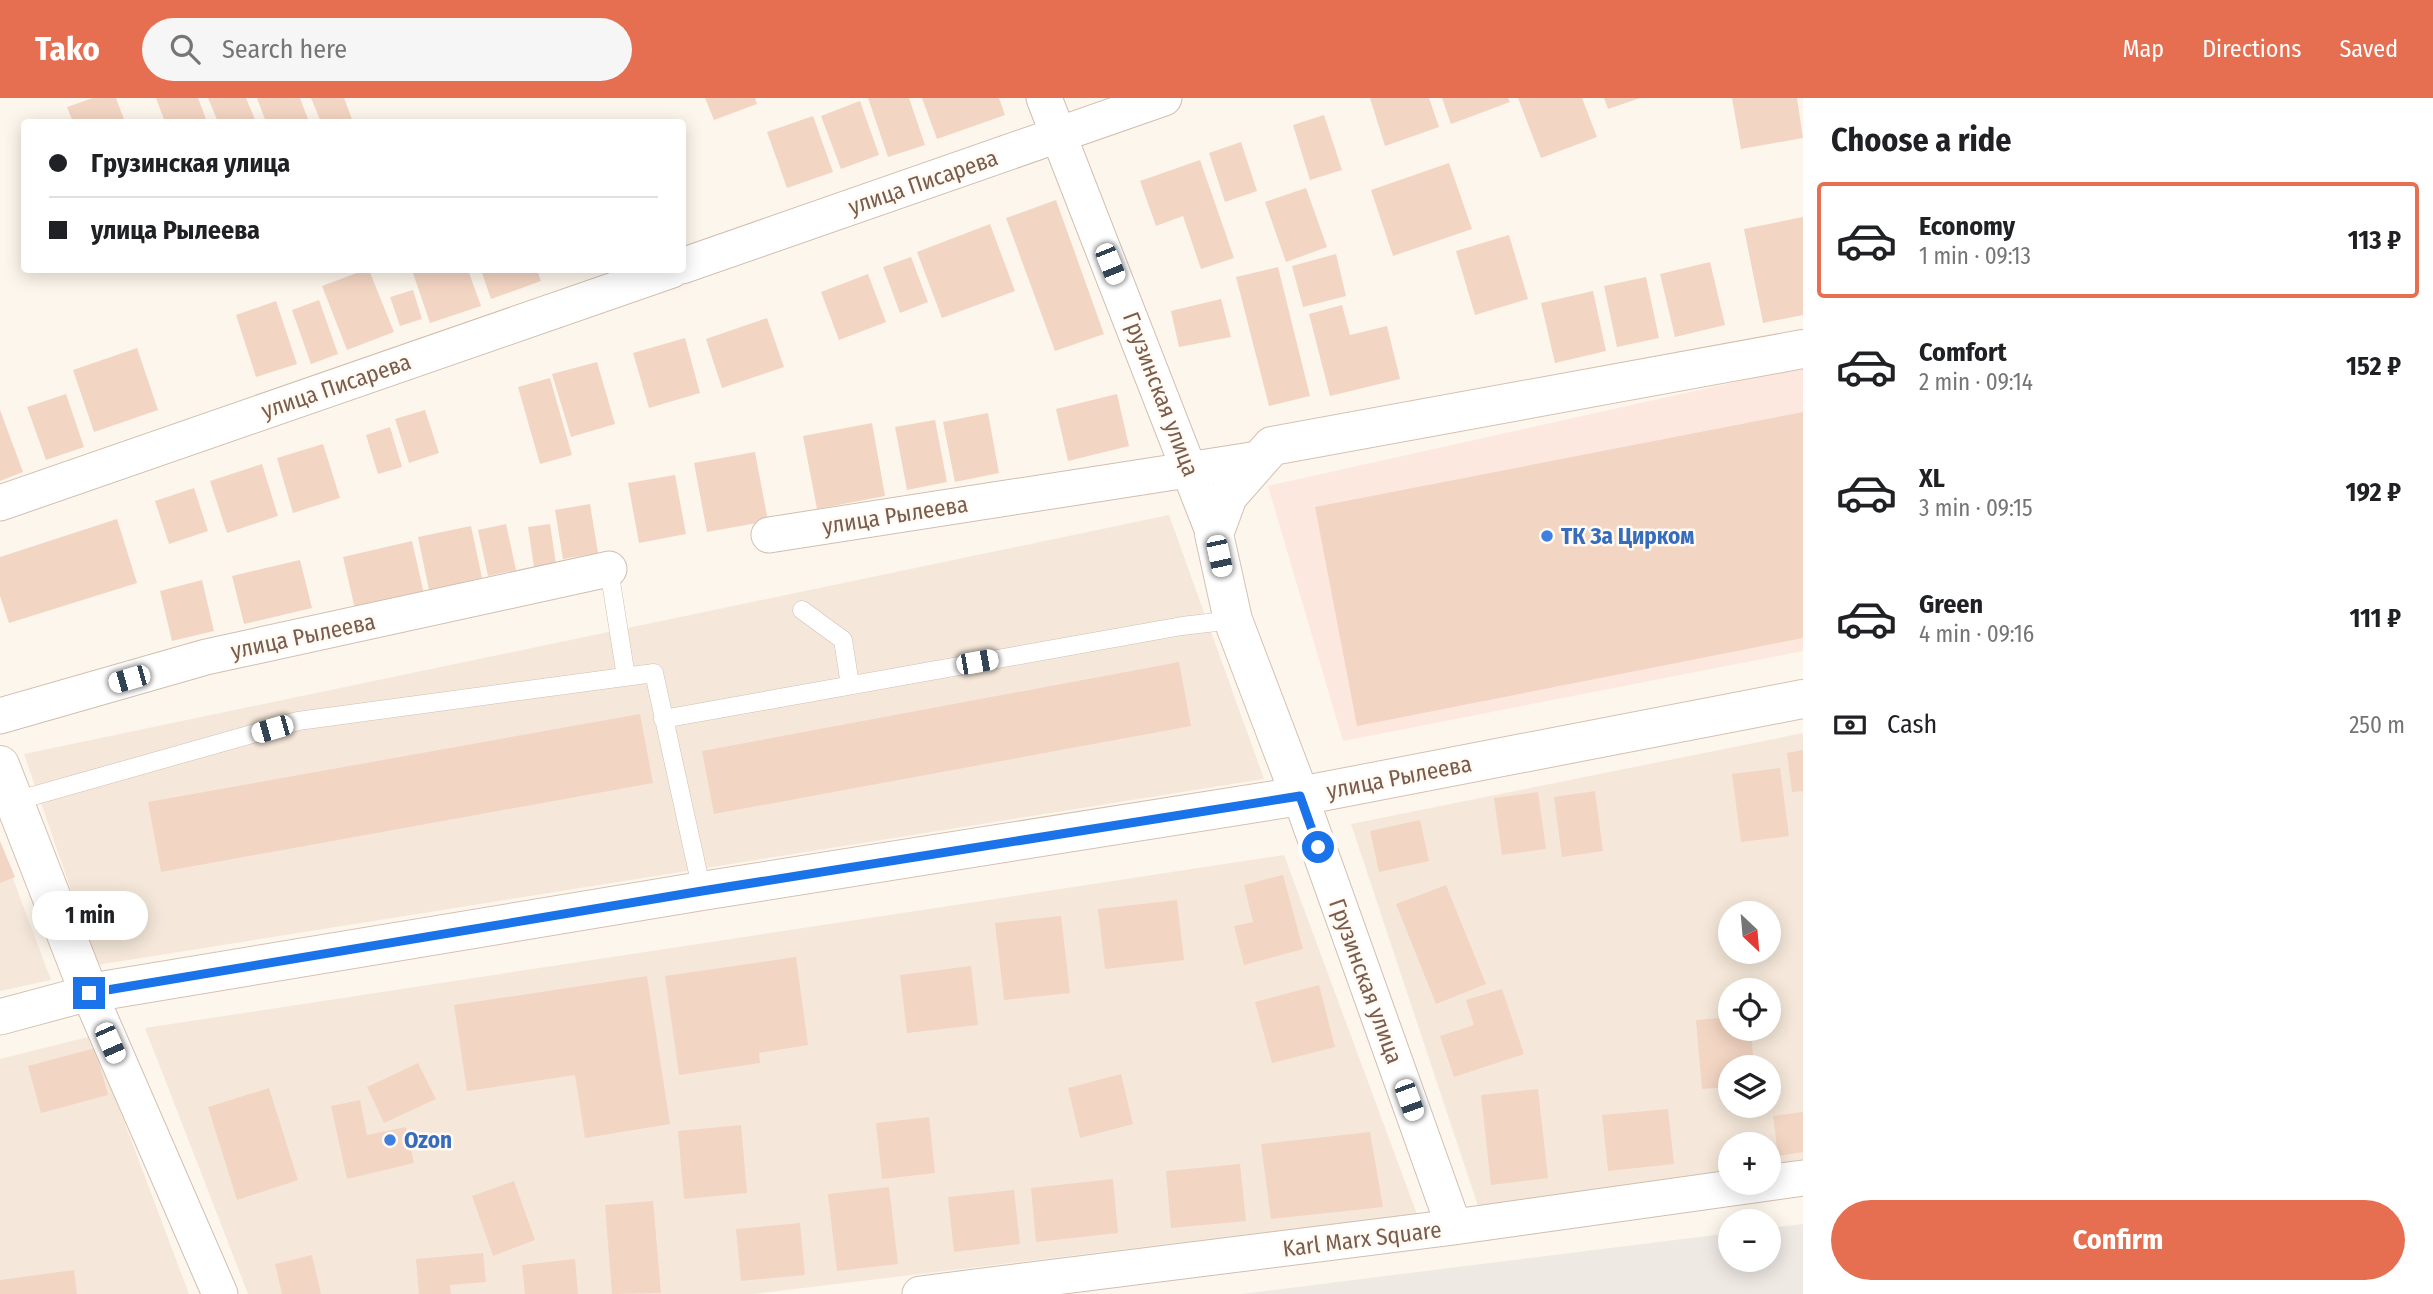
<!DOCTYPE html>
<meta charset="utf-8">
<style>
body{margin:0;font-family:"Fira Sans Condensed",sans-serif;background:#f6f6f6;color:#202124;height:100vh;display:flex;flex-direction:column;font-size:26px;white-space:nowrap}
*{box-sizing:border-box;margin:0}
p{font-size:23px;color:#757577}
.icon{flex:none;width:38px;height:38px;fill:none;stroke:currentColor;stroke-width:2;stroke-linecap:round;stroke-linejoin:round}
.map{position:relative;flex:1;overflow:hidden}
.details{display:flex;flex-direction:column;background:#fff;width:630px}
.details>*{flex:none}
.hud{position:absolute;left:21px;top:21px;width:665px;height:154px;border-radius:7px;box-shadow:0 4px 18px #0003;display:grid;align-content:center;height:154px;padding:0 28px;background:#fff}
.needle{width:46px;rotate:154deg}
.fabs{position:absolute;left:1718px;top:803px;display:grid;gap:14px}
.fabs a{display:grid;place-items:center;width:63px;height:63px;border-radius:50%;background:#fff;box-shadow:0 4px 18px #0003;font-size:35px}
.end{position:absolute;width:32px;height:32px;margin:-16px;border:9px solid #1a73e8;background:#fff;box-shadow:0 0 0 4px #fff}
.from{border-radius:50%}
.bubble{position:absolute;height:49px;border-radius:24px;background:#fff;box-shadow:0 4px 18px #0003;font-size:23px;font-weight:700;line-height:49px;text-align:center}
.car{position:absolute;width:21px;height:42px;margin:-21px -10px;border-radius:9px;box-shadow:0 0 5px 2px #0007;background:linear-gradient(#fff 24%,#345 0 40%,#fff 0 76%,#345 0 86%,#fff 0)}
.hud b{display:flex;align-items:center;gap:24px;height:66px;font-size:26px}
.hud b+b{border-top:2px solid #e0e0e0}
.hud i{width:18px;height:18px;background:#202124}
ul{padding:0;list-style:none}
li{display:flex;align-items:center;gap:21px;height:116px;margin:0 14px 10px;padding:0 14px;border:4px solid transparent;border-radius:7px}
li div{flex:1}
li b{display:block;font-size:26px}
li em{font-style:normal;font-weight:700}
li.current{border-color:#e76f51}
li>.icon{width:63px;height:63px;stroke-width:1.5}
h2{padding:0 28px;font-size:32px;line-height:84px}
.pay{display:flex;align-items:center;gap:18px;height:77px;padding:0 28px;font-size:26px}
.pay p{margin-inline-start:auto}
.primary-button{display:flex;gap:14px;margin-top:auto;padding:14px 28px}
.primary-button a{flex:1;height:80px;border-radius:42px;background:#e76f51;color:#fff;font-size:28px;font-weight:700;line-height:80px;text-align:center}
header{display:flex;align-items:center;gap:42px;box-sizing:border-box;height:98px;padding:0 35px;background:#e76f51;color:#fff}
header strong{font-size:33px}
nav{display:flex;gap:38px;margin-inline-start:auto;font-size:24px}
.search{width:490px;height:63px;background:#f6f6f6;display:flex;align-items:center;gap:18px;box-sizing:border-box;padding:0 24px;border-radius:38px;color:#757577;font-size:26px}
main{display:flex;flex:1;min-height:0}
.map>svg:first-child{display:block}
.residential{fill:#f5e8da;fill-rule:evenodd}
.commercial{fill:#fde8e0}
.industrial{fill:#efe9e4}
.building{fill:#f3d5c3}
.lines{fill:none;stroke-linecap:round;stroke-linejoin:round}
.lane-casing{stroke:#d1beb0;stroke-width:19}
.street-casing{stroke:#d1beb0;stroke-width:37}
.secondary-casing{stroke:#d6c0b0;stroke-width:40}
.lane{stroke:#fff;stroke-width:18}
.street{stroke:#fff;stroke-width:35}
.secondary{stroke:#fff;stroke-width:38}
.route{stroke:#1a73e8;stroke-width:9}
.shop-dot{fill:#3f7fe0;stroke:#fffaf3;stroke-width:2.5}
.labels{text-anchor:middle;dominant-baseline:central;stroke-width:5;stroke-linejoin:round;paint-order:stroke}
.street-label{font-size:23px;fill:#7a5c4d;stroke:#fffaf3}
.shop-label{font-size:23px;font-weight:bold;fill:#366cbe;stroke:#fffaf3;text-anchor:start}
</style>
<header>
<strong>Tako</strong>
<div class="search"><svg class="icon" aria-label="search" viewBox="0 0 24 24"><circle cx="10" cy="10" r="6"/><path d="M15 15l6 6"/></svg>Search here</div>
<nav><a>Map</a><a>Directions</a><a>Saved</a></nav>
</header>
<main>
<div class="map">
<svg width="1803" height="1196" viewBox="0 0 1803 1196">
<rect width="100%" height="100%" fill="#fdf6ec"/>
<!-- residential -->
<path class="residential" d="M1169,417L1264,681L97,867L24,656Z
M1803,635V1070L1769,1074V1046H1731V1079L1479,1111L1351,726ZM1731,816H1769V854H1731ZM1731,892H1769V931H1731ZM1731,970H1769V1008H1731Z
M0,746L51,882L0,893Z
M1284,757L1417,1116L754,1196H248L145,930Z
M92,938L189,1196H0V961Z"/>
<!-- commercial -->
<path class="commercial" d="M1803,269V553L1343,643L1268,388Z"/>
<!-- industrial -->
<path class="industrial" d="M1803,1126V1196H1241L1731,1135V1162H1769V1130Z"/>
<!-- building -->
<path class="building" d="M93,0H116L125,24H73L67,9Z
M156,0H198L207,24H165Z
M208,0H246L256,24H218Z
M257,0H300L309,24H266Z
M311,0H344L353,24H321Z
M705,0H755L757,6L714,22Z
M868,0H909L925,47L888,59Z
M922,0H999L1005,17L937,41Z
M1370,0H1429L1439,29L1385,48Z
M1442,0H1508L1510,4L1451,26Z
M1518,0H1582L1597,39L1541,60Z
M1604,0H1640L1608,11Z
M1732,0H1797L1803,40L1741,51Z
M860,3L879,57L841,71L821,18Z
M1324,17L1342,72L1310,82L1293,27Z
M813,18L833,74L787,90L767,34Z
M1241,44L1257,93L1225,104L1209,55Z
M1200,62L1234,160L1201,171L1183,118L1156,128L1140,83Z
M1449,65L1472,131L1393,158L1371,92Z
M1306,90L1327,149L1286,164L1265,104Z
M1056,102L1104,236L1055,253L1006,120Z
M1803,119V217L1763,225L1744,131Z
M990,126L1015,193L942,220L917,154Z
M1509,137L1528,201L1475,217L1456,153Z
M1336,156L1346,198L1303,209L1292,168Z
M911,159L928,204L900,215L883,169Z
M1710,164L1725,227L1675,239L1660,176Z
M1278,169L1310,298L1269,308L1236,179Z
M365,172H369L394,234L347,252L322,188Z
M412,172H468L481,208L430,225Z
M481,172H537L541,183L491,201Z
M868,176L886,224L839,242L821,194Z
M1646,179L1659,240L1617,249L1604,188Z
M413,192L422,221L400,228L390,199Z
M1593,193L1606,253L1555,265L1541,205Z
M1221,201L1231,239L1179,249L1171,213Z
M319,202L338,256L311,266L292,212Z
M276,203L297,266L256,279L236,217Z
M1342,207L1350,237L1387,228L1400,281L1330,298L1309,216Z
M767,220L784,269L722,290L706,241Z
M685,240L700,295L649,310L633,255Z
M137,250L158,312L94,334L73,272Z
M597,264L615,326L571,339L552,276Z
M550,280L572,357L540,366L518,289Z
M66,296L84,349L46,362L27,309Z
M1117,296L1129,348L1068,363L1056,311Z
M0,312L23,374L0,383Z
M425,312L439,355L409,365L395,321Z
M1803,314V540L1357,628L1315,409Z
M988,315L999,375L955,384L943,324Z
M935,322L947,384L907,392L895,329Z
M872,325L885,398L817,411L803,338Z
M390,329L402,369L378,376L366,337Z
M323,346L340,400L293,415L277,360Z
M755,354L768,423L707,434L694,365Z
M262,366L278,418L227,435L210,383Z
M675,377L686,436L639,445L628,385Z
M194,390L208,433L169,446L155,403Z
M590,406L598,455L563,461L555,412Z
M117,421L137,485L9,525L0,498V459Z
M506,426L516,472L488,478L478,432Z
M550,426L556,466L534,469L528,429Z
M471,428L482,480L429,492L418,439Z
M412,443L424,496L355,511L343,459Z
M300,462L312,510L244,526L232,478Z
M202,482L214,533L172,543L160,493Z
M1179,564L1191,628L714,716L702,653Z
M640,616L653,685L161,774L148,704Z
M1803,652V693L1792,694L1787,655Z
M1780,670L1789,738L1741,744L1732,676Z
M1595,693L1603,753L1562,759L1554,699Z
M1538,694L1546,751L1502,757L1494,700Z
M1420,722L1429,763L1379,774L1370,733Z
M0,743L15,779L0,785Z
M1283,777L1303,851L1244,867L1234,828L1253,824L1244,787Z
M1446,787L1486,886L1436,906L1396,806Z
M1177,802L1184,862L1105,871L1098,811Z
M1061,818L1070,895L1004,902L995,825Z
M796,859L808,947L759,955L760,965L679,977L665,878Z
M971,868L978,927L907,935L900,877Z
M647,878L670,1026L585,1040L575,977L467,993L454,907Z
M1319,887L1335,949L1272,965L1255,904Z
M1502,891L1524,956L1454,979L1440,938L1474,927L1466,902Z
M1731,919V931H1751L1754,970H1731V989L1702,991L1696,922Z
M95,950L108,997L41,1015L28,968Z
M418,965L436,1001L384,1025L367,989Z
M1121,976L1133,1026L1080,1040L1068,990Z
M269,990L298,1082L237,1102L208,1009Z
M1538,991L1548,1080L1491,1087L1481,997Z
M360,1002L367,1037L406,1029L414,1065L347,1081L331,1008Z
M1668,1011L1674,1066L1608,1073L1602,1017Z
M1803,1014V1054L1778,1058L1773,1018Z
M929,1019L935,1075L882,1081L876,1025Z
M741,1027L747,1095L684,1101L678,1033Z
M1370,1034L1383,1109L1271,1121L1261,1046Z
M1240,1066L1246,1123L1171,1130L1166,1073Z
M1113,1081L1118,1135L1036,1144L1031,1090Z
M514,1083L535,1142L493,1158L472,1098Z
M889,1089L898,1166L837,1173L828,1096Z
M1014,1092L1020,1146L954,1154L948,1099Z
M653,1103L661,1195L612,1196L605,1107Z
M800,1125L805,1177L741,1183L736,1131Z
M483,1155L486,1184L450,1187L451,1196H419L416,1161Z
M312,1157L321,1196H282L275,1166Z
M575,1161L578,1196H525L522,1167Z
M74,1172L77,1196H0V1182Z"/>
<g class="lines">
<!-- lane casing -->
<g class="lane-casing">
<path id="lane" d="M609,471L626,579
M802,512L843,542L850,587
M663,621L1182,528L1233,522
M15,703L298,623L654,575L702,793"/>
</g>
<!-- street casing -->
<g class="street-casing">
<path id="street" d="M1044,0L1214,436
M682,168L1164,0
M0,405L672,172
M769,437L1258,361
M0,618L206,559L609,471
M1300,698L1454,1129
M0,919L89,895L220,1196
M920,1196L1454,1129L1803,1080"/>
</g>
<!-- secondary casing -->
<g class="secondary-casing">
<path id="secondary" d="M0,667L89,895L702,793L1300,698L1803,601
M1300,698L1233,522L1214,436L1228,398L1272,348L1803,251"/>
</g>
<!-- lane -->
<use href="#lane" class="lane"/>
<!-- street -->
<use href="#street" class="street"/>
<!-- secondary -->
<use href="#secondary" class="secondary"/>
</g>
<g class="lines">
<!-- route -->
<path class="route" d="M89,895L702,793L1300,698L1318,749"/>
</g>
<!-- markers -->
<g class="shop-dot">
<circle cx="1547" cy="438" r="7"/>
<circle cx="390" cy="1042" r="7"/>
</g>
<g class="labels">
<!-- street labels -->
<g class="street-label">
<text transform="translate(923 84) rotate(-19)">улица Писарева</text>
<text transform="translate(336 288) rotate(-19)">улица Писарева</text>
<text transform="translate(1161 296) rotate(69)">Грузинская улица</text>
<text transform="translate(895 417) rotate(-9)">улица Рылеева</text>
<text transform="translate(303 538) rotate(-12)">улица Рылеева</text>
<text transform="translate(1399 679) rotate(-11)">улица Рылеева</text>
<text transform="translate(1366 883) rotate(70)">Грузинская улица</text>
<text transform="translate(1362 1141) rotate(-7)">Karl Marx Square</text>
</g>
<!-- shop labels -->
<g class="shop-label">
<text x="1561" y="438">ТК За Цирком</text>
<text x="404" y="1042">Ozon</text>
</g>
</g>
</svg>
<div class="fabs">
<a><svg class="needle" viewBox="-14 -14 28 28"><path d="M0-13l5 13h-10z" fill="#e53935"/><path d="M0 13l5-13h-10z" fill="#757577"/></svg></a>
<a><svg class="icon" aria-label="locate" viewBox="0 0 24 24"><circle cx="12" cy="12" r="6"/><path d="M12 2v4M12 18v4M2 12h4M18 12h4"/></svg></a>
<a><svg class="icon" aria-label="layers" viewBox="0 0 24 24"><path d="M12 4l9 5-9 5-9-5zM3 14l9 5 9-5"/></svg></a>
<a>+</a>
<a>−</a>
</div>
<i class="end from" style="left:1318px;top:749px"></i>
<i class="end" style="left:89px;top:895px"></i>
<div class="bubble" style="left:32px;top:793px;width:116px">1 min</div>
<i class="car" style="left:1110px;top:166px;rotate:158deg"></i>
<i class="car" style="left:1219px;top:458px;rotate:168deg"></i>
<i class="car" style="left:977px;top:564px;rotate:80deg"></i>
<i class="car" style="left:129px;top:581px;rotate:254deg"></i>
<i class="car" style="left:272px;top:631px;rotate:254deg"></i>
<i class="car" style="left:110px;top:945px;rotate:156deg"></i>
<i class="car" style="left:1409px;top:1002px;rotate:160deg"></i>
<div class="hud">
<b><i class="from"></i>Грузинская улица</b>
<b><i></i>улица Рылеева</b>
</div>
</div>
<section class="details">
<h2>Choose a ride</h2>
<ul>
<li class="current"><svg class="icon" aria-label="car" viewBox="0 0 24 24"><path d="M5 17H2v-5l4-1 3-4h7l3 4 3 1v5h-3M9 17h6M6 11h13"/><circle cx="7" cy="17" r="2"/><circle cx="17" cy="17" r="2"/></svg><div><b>Economy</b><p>1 min · 09:13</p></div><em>113 ₽</em></li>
<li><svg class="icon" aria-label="car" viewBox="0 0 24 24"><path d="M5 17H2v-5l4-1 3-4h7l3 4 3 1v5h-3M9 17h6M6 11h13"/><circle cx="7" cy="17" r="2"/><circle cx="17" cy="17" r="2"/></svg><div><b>Comfort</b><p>2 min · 09:14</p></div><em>152 ₽</em></li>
<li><svg class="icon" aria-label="car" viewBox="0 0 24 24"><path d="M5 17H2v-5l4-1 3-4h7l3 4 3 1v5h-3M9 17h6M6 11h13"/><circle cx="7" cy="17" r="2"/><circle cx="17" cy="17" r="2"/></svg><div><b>XL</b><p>3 min · 09:15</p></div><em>192 ₽</em></li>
<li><svg class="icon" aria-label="car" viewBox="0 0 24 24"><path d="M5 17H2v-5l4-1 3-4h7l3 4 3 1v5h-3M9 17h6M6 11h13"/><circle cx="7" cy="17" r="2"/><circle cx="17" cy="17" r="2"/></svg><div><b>Green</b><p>4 min · 09:16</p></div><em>111 ₽</em></li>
</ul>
<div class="pay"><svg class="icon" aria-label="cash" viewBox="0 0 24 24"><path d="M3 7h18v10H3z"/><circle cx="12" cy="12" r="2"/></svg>Cash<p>250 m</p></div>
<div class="primary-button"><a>Confirm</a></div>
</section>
</main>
